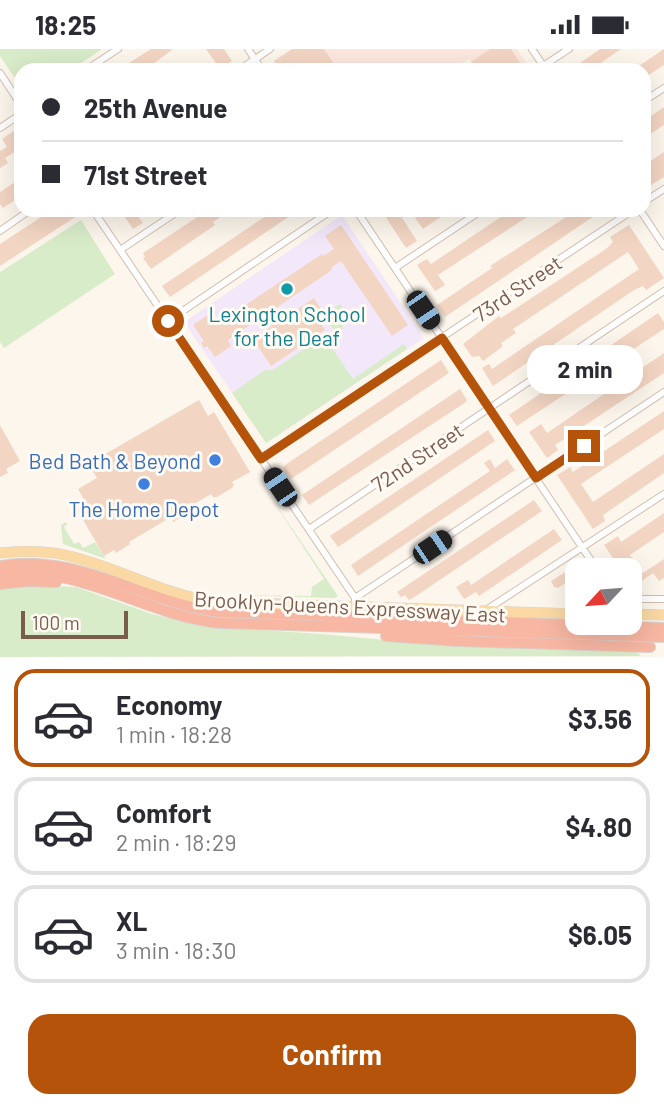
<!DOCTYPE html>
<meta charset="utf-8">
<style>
body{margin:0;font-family:Barlow,sans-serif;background:#f2f2f3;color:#2b2b33;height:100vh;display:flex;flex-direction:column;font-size:26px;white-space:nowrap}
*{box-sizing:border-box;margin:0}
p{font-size:23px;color:#7c7c81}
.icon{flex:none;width:38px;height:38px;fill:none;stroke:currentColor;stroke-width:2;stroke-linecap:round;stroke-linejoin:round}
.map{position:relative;height:608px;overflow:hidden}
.panel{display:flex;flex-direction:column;background:#fff;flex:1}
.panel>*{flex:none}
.guide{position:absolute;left:14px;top:14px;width:637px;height:154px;border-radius:21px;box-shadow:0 7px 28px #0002;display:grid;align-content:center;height:154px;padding:0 28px;background:#fff}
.needle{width:46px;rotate:244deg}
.tools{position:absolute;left:565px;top:509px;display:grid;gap:14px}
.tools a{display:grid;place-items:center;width:77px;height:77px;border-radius:14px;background:#fff;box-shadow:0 7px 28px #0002;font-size:35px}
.scale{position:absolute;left:21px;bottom:18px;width:107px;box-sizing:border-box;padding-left:7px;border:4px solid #7a5c4d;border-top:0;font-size:19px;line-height:24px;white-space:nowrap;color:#7a5c4d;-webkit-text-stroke:5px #fffaf3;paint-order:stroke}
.end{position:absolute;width:32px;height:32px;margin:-16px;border:9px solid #b45309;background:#fff;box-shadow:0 0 0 4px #fff}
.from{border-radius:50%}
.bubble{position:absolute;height:49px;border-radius:21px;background:#fff;box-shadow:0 7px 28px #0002;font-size:23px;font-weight:700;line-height:49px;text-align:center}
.car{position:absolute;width:21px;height:42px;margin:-21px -10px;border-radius:9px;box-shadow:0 0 5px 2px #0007;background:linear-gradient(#222 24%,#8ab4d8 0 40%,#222 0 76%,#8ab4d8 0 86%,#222 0)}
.guide b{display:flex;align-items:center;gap:24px;height:66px;font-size:26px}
.guide b+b{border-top:2px solid #e1e1e2}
.guide i{width:18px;height:18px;background:#2b2b33}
ul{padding:12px 0 0;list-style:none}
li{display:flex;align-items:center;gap:21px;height:98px;margin:0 14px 10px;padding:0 14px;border:4px solid #e1e1e2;border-radius:21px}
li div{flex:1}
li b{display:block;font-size:26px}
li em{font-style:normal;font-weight:700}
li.selected{border-color:#b45309}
li>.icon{width:63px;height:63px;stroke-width:1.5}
.button{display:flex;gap:14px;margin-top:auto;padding:14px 28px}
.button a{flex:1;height:80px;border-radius:21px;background:#b45309;color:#fff;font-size:28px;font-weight:700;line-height:80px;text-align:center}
.status{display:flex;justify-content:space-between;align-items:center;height:49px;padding:0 35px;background:#fff;direction:ltr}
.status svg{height:19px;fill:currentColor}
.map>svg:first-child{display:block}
.commercial{fill:#fde8e0}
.education{fill:#f3e8fa}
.green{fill:#d8ecc9}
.building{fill:#f3d5c3}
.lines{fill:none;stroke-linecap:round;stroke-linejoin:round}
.street-casing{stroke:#d1beb0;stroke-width:8}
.primary-casing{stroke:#dad1cd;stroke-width:11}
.highway-casing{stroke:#dad1cd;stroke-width:12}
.street{stroke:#fff;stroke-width:6}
.primary{stroke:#fbd9a5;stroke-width:10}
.highway{stroke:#f7b7a3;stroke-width:10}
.highway-bridge-casing{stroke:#dad1cd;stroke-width:12;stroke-linecap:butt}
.highway-bridge{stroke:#f7b7a3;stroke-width:10}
.route{stroke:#b45309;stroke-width:9}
.culture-dot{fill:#0f9aa8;stroke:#fffaf3;stroke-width:2.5}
.shop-dot{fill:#3f7fe0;stroke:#fffaf3;stroke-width:2.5}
.labels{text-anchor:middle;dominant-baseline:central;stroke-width:6;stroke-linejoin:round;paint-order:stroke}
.street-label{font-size:21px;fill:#7a5c4d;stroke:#fffaf3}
.culture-label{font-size:21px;fill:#0d838f;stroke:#fffaf3}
.shop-label{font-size:21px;fill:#366cbe;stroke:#fffaf3;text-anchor:end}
</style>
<div class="status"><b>18:25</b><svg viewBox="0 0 49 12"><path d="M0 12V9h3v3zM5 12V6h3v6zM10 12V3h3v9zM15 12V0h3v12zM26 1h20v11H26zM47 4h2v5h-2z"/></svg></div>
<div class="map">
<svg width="664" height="608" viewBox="0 0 664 608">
<rect width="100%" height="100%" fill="#fdf6ec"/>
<!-- commercial -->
<path class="commercial" d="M293,0H517L526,14L516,21H477L469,10L453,21H280L274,12Z"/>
<!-- education -->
<path class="education" d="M342,166L424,289L266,394L184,273Z"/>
<!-- green -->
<path class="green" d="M0,0H102L71,21H21V38L0,7Z
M81,171L115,225L4,299L0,293V223Z
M340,255L346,262L342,282H336L331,277C333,268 329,260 340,255Z
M324,287L353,330L404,295L407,300L266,394L232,344L265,321H273Z
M262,435L338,547L335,549L226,546L311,547L312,538L324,530Z
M66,473L67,475L64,478L74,495L79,493L83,499L95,493L106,510L63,495L61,476Z
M43,536L76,538L152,565L202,577L321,585L441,596L636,602L641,607L0,608V539Z"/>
<!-- building -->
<path class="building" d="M151,0H173L145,21H118Z
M206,0H224L232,12L220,20Z
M292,0H324L338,21H280L274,12Z
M490,0H511L522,17L516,21H477L471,13Z
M600,0H621L590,21H570Z
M664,0V16L644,29V21H633Z
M664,58V76L644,89V72Z
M21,77V109L16,102L5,109L8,114L0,119V102L7,98L2,90Z
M664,103V128L648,138L644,132V105L649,113Z
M21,129V147L3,159L0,155V143Z
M52,161H86L0,217V195Z
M120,161H134L143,174L133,180Z
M208,161H231L213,173L215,176L151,220L143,209L145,208L143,204Z
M275,161H299L170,248L162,237Z
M381,161H397L417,192L406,199Z
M427,161H451L423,180L415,169Z
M511,161H538L438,226L445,236L435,242L417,216L427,210L431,215Z
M577,161H615L604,168L600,163L445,268L437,256L492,219L490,217Z
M341,176L408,276L392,287L341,212L331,219L332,221L276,259L283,270L314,249L321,260L314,264L325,281L271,317L253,290L272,277L265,266L228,291L231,297L215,308L207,297L204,299L201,294L204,292L193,276L209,265L217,275L322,205L323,207L334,200L325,187Z
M629,176L664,229L646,241L643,237L634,241L493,337L482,319L489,315L492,320L639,220L628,203L513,280L516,284L501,294L503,297L483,312L479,307L472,308L463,295L499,267L501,269L606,200L613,193L610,188Z
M658,264L664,273V280L517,377L509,366Z
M664,304V324L555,396L558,401L547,409L529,383L541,375L547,384Z
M441,311L449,324L291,430L283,419L285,416Z
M460,340L467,351L466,353L309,456L302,446Z
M199,351L208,367L214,363L250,423L232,433L234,436L232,439L217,448H213L211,445L196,454L198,458L173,473L171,468L129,493L130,495L116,504L114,501L104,507L78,462L83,459L85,452L78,440L97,429L88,415Z
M664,362V380L581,435L593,453L664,405V424L603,466L605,472L593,480L557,426L570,418L573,423Z
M0,376L20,412L6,420L8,424L0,428Z
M488,381L495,392L338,498L330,487Z
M490,410L495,419L507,410L515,421L358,527L351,516L490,422L484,414Z
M534,451L542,462L413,549L409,551L405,546L401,548L397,543Z
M664,464V483L630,506L643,524L664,510V529L659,532L653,524L636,536L633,531L630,533V522H622L604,496L618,487L621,493Z
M554,480L562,491L479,547L476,543L464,550L456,538L468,531L471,536Z
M567,522L572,530L558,539L554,538L551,532Z"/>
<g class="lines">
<!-- street casing -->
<g class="street-casing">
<path id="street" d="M248,0L262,21
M532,0L546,21
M86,21L118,0
M239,21L270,0
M537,21L569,0
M0,24L21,56
M644,52L664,39
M0,79L21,65
M644,153L664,140
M93,161L355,549V558
M356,161L598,522
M640,161L664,197
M0,182L30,161
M120,201L180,161
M395,219L482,161
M168,272L332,161
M261,409L633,161
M309,480L664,242
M355,549L664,343
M630,550H664
M486,561L664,445"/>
</g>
<!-- primary casing -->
<g class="primary-casing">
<path id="primary" d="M0,504C22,502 43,501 65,506C116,517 161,545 214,553L578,565
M630,565L664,566"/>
</g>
<!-- highway casing -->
<g class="highway-casing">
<path id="highway" d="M0,517C78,503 145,555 221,563L608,577
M0,527C79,513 142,566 220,574L607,586
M0,535L28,532L56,533
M386,587L457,592L650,598"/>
</g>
<!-- street -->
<use href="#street" class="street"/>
<!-- primary -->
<use href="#primary" class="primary"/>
<!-- highway -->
<use href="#highway" class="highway"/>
<!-- highway-bridge casing -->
<g class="highway-bridge-casing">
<path id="highway-bridge" d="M608,577L664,579
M607,586L664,588"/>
</g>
<!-- highway-bridge -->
<use href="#highway-bridge" class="highway-bridge"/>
</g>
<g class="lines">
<!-- route -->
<path class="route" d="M168,272L261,410L442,289L536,429L584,397"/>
</g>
<!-- markers -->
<circle class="culture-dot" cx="287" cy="240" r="7"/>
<g class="shop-dot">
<circle cx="215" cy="411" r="7"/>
<circle cx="144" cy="435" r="7"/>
</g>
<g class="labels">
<!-- street labels -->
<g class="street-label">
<text transform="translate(517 239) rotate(-34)">73rd Street</text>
<text transform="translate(417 408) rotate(-34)">72nd Street</text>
<text transform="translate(350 557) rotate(3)">Brooklyn-Queens Expressway East</text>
</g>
<!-- culture labels -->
<g class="culture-label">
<text x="287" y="264">Lexington School<tspan x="287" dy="24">for the Deaf</tspan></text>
</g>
<!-- shop labels -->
<g class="shop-label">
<text x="201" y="411">Bed Bath &amp; Beyond</text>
<text x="144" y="459" text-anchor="middle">The Home Depot</text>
</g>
</g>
</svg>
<div class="tools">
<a><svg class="needle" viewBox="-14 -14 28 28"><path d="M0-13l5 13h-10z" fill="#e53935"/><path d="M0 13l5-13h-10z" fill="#7c7c81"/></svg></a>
</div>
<div class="scale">100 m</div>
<i class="end from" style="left:168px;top:272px"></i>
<i class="end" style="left:584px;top:397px"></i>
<div class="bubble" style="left:527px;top:296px;width:116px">2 min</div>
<i class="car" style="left:423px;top:261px;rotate:146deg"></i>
<i class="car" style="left:280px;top:438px;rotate:326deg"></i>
<i class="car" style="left:432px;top:498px;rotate:56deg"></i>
<div class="guide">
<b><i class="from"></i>25th Avenue</b>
<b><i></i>71st Street</b>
</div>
</div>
<section class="panel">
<ul>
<li class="selected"><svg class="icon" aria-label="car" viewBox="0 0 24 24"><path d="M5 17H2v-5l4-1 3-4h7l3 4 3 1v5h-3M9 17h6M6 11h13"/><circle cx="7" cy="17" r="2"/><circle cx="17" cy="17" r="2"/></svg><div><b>Economy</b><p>1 min · 18:28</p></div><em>$3.56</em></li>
<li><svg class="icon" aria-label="car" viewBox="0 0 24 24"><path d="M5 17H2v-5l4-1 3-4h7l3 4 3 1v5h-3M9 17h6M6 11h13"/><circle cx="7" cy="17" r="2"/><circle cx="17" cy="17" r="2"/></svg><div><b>Comfort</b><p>2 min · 18:29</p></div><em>$4.80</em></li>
<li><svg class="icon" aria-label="car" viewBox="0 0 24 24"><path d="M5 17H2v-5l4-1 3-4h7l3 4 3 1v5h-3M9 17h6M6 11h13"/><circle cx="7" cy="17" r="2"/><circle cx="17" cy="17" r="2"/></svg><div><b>XL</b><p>3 min · 18:30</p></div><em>$6.05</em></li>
</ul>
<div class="button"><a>Confirm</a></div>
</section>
